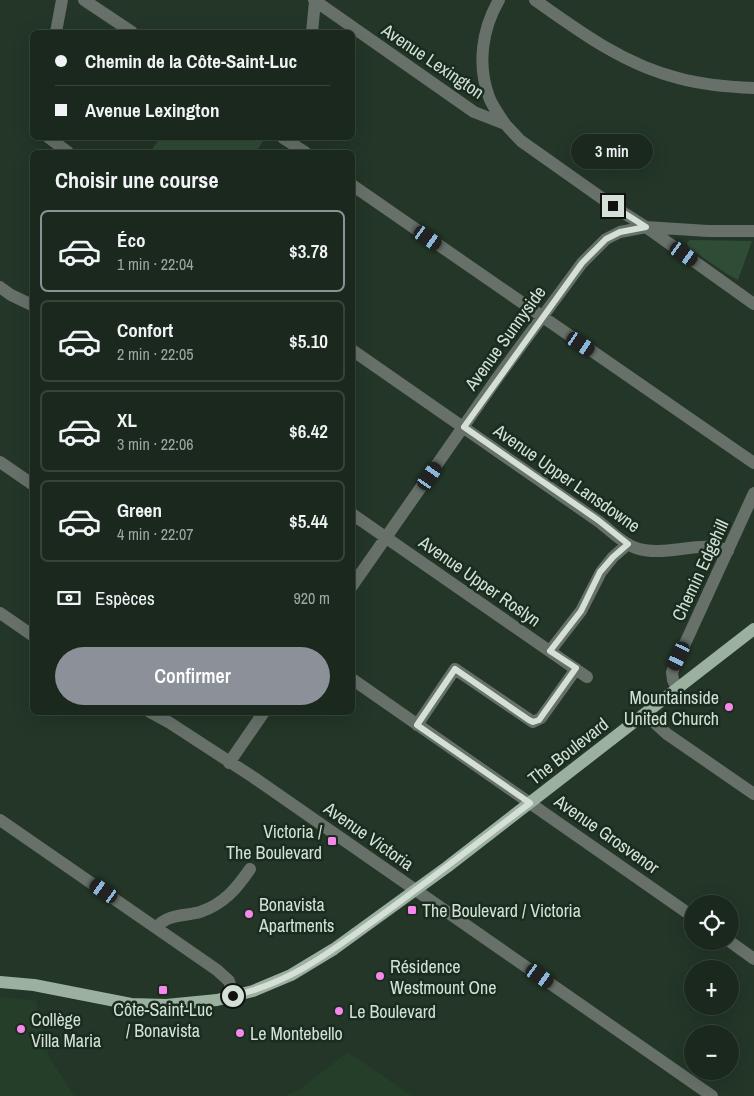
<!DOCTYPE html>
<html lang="fr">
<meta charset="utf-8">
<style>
body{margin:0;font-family:"Archivo Narrow",sans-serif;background:#27342a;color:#f1f3f6;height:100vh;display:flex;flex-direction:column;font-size:19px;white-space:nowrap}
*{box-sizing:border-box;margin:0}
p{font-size:16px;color:#9fa6a4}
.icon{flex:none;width:28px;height:28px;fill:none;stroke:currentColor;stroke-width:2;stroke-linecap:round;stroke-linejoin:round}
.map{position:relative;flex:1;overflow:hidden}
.panel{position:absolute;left:30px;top:150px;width:325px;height:565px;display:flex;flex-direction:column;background:#1a281d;border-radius:8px;box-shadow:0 5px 20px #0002,0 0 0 1px #38443b}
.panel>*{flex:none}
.hud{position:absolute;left:30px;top:30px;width:325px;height:110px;border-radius:8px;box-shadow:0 5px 20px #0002,0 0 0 1px #38443b;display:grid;align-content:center;height:110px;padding:0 25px;background:#1a281d}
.controls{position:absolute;left:684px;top:895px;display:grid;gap:10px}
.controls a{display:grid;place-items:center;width:55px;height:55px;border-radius:50%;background:#1a281d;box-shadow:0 5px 20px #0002,0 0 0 1px #38443b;font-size:25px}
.end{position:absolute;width:22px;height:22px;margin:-11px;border:6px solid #d4e0d6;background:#111;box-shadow:0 0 0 2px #111}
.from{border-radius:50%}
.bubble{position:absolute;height:35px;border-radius:18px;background:#1a281d;box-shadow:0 5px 20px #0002,0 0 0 1px #38443b;font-size:16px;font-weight:600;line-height:35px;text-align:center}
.car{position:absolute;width:15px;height:30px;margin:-15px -8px;border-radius:6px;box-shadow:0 0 4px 1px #0007;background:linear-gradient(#222 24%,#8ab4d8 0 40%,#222 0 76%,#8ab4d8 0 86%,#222 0)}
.hud b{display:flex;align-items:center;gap:18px;height:48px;font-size:19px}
.hud b+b{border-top:1px solid #38443b}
.hud i{width:12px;height:12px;background:#f1f3f6}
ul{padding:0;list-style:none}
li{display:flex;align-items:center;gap:15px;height:82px;margin:0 10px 8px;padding:0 15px;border:2px solid #38443b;border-radius:8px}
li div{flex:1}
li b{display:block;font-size:19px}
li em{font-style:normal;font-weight:600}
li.active{border-color:#8c9099}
li>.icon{width:45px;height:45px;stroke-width:1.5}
h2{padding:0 25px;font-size:22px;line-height:60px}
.pay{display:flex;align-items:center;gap:12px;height:55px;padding:0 25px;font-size:19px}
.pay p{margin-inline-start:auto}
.primary-button{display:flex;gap:10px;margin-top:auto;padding:10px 25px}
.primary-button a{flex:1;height:58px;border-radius:30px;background:#8c9099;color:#fff;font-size:20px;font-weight:600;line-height:58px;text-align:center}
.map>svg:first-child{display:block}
.built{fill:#243e2a}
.green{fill:#2f4d36}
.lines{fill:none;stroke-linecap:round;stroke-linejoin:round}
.minor{stroke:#677069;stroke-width:12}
.major{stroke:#9cb0a0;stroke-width:12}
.route{stroke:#d4e0d6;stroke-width:6}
.poi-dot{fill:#f688ec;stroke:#192c1d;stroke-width:2}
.labels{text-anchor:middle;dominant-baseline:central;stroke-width:5;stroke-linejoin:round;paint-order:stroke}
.street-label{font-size:18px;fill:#d4e0d6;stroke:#192c1d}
.poi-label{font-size:18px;fill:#d4e0d6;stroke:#192c1d;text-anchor:start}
</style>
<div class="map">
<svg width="754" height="1096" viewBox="0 0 754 1096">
<rect width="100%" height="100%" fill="#233627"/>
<!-- built -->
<path class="built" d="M0,997L36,1001L49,1057L74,1095L78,1096H0Z
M348,1052L412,1096H284L300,1089Z"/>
<!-- green -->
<path class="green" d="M160,138H265L256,152H150Z
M690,240L752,241L738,280L727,274L689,248L687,243Z"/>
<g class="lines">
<!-- minor -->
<path class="minor" d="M84,0L132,32
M314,0L474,112L505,124L521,141L613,206L646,227L754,304
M499,0C482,29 477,65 489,97C492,106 500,116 505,124
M535,0C580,32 625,65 678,78C703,85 729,87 754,88
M56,32L62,0
M312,32L315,1
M49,138L68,152
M283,138L305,152
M352,185L754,463
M0,287L11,295L32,305
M352,350L598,521C609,529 623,544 636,548C665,558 701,539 728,551
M0,462L32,484
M352,514L587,677
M352,586L498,377L582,263L606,239L620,232L646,227L708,231H754
M0,613L32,635
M550,651L581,611L601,572L613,557L628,544
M352,679L692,916
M677,688L673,680L672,672L754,493
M150,712L170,723L253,777L712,1096
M647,712L655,723L667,734L754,794
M417,725L455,669L533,722L541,718L576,669
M229,763L264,712
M0,820L217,970L229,981L233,996
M157,927C167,914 186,916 200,912C224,904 237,888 250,869
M729,941L754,959"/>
<!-- major -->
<path class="major" d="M0,982L34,985L131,1004L166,1005L217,1000L253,991L291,975L334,949L447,867L754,629"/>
</g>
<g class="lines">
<!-- route -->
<path class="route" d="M233,996C295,981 329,952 379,917C430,880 480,841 530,803L417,725L455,669L529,720L533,722L539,720L576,668L550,651L581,611L600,572L613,557L628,544L598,520L464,427L582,263L606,239L620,232L646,227L613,206"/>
</g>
<!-- markers -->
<g class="poi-dot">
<circle cx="729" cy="707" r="5"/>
<rect x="327" y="836" width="10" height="10" rx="2.5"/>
<rect x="407" y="905" width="10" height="10" rx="2.5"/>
<circle cx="249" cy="914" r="5"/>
<circle cx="380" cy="976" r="5"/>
<rect x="158" y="985" width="10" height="10" rx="2.5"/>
<circle cx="339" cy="1011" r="5"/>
<circle cx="21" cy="1029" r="5"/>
<circle cx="240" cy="1033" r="5"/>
</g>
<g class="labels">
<!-- street labels -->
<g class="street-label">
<text transform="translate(433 61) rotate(34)">Avenue Lexington</text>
<text transform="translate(505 338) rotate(-54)">Avenue Sunnyside</text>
<text transform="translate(567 478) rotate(35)">Avenue Upper Lansdowne</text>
<text transform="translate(700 570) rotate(-65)">Chemin Edgehill</text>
<text transform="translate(480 581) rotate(35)">Avenue Upper Roslyn</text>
<text transform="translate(568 751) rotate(-38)">The Boulevard</text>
<text transform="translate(607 834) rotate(35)">Avenue Grosvenor</text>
<text transform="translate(369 836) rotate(35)">Avenue Victoria</text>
</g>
<!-- poi labels -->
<g class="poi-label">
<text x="719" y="697" text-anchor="end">Mountainside<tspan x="719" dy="21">United Church</tspan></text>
<text x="322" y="831" text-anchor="end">Victoria /<tspan x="322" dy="21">The Boulevard</tspan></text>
<text x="259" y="904">Bonavista<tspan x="259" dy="21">Apartments</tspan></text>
<text x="422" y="910">The Boulevard / Victoria</text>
<text x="390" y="966">Résidence<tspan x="390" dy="21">Westmount One</tspan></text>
<text x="163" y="1009" text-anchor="middle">Côte-Saint-Luc<tspan x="163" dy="21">/ Bonavista</tspan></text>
<text x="349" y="1011">Le Boulevard</text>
<text x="31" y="1019">Collège<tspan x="31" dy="21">Villa Maria</tspan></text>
<text x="250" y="1033">Le Montebello</text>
</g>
</g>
</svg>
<div class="controls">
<a><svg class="icon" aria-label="locate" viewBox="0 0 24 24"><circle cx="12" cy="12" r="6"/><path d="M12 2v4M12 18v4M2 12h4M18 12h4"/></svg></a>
<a>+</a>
<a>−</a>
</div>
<i class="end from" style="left:233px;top:996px"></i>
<i class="end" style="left:613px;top:206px"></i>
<div class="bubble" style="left:571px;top:134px;width:82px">3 min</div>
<i class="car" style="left:428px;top:238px;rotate:125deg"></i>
<i class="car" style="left:684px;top:254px;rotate:125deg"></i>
<i class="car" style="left:581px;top:344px;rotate:124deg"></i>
<i class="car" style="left:430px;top:476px;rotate:35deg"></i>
<i class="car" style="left:679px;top:656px;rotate:205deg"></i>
<i class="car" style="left:104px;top:891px;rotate:305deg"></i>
<i class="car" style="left:540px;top:976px;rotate:125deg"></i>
<div class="hud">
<b><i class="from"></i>Chemin de la Côte-Saint-Luc</b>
<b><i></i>Avenue Lexington</b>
</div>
<section class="panel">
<h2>Choisir une course</h2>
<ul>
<li class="active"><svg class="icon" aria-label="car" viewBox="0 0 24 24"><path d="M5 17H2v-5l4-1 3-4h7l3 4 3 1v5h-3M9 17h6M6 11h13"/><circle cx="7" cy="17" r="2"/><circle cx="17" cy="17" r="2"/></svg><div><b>Éco</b><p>1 min · 22:04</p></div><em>$3.78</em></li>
<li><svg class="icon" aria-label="car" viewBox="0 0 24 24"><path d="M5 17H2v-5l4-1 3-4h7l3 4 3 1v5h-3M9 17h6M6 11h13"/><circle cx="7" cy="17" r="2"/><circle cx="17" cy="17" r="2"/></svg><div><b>Confort</b><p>2 min · 22:05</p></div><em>$5.10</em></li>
<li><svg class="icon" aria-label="car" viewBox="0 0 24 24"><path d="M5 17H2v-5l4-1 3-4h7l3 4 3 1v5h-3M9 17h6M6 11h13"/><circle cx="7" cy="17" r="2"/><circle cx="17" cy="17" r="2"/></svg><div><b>XL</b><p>3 min · 22:06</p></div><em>$6.42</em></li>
<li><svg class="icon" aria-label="car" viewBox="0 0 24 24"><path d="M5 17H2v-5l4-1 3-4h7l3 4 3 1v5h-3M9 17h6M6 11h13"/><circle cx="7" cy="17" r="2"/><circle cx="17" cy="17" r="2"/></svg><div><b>Green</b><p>4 min · 22:07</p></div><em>$5.44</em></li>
</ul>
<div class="pay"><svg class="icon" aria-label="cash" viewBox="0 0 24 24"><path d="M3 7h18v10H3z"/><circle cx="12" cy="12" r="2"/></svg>Espèces<p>920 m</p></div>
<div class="primary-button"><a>Confirmer</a></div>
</section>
</div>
